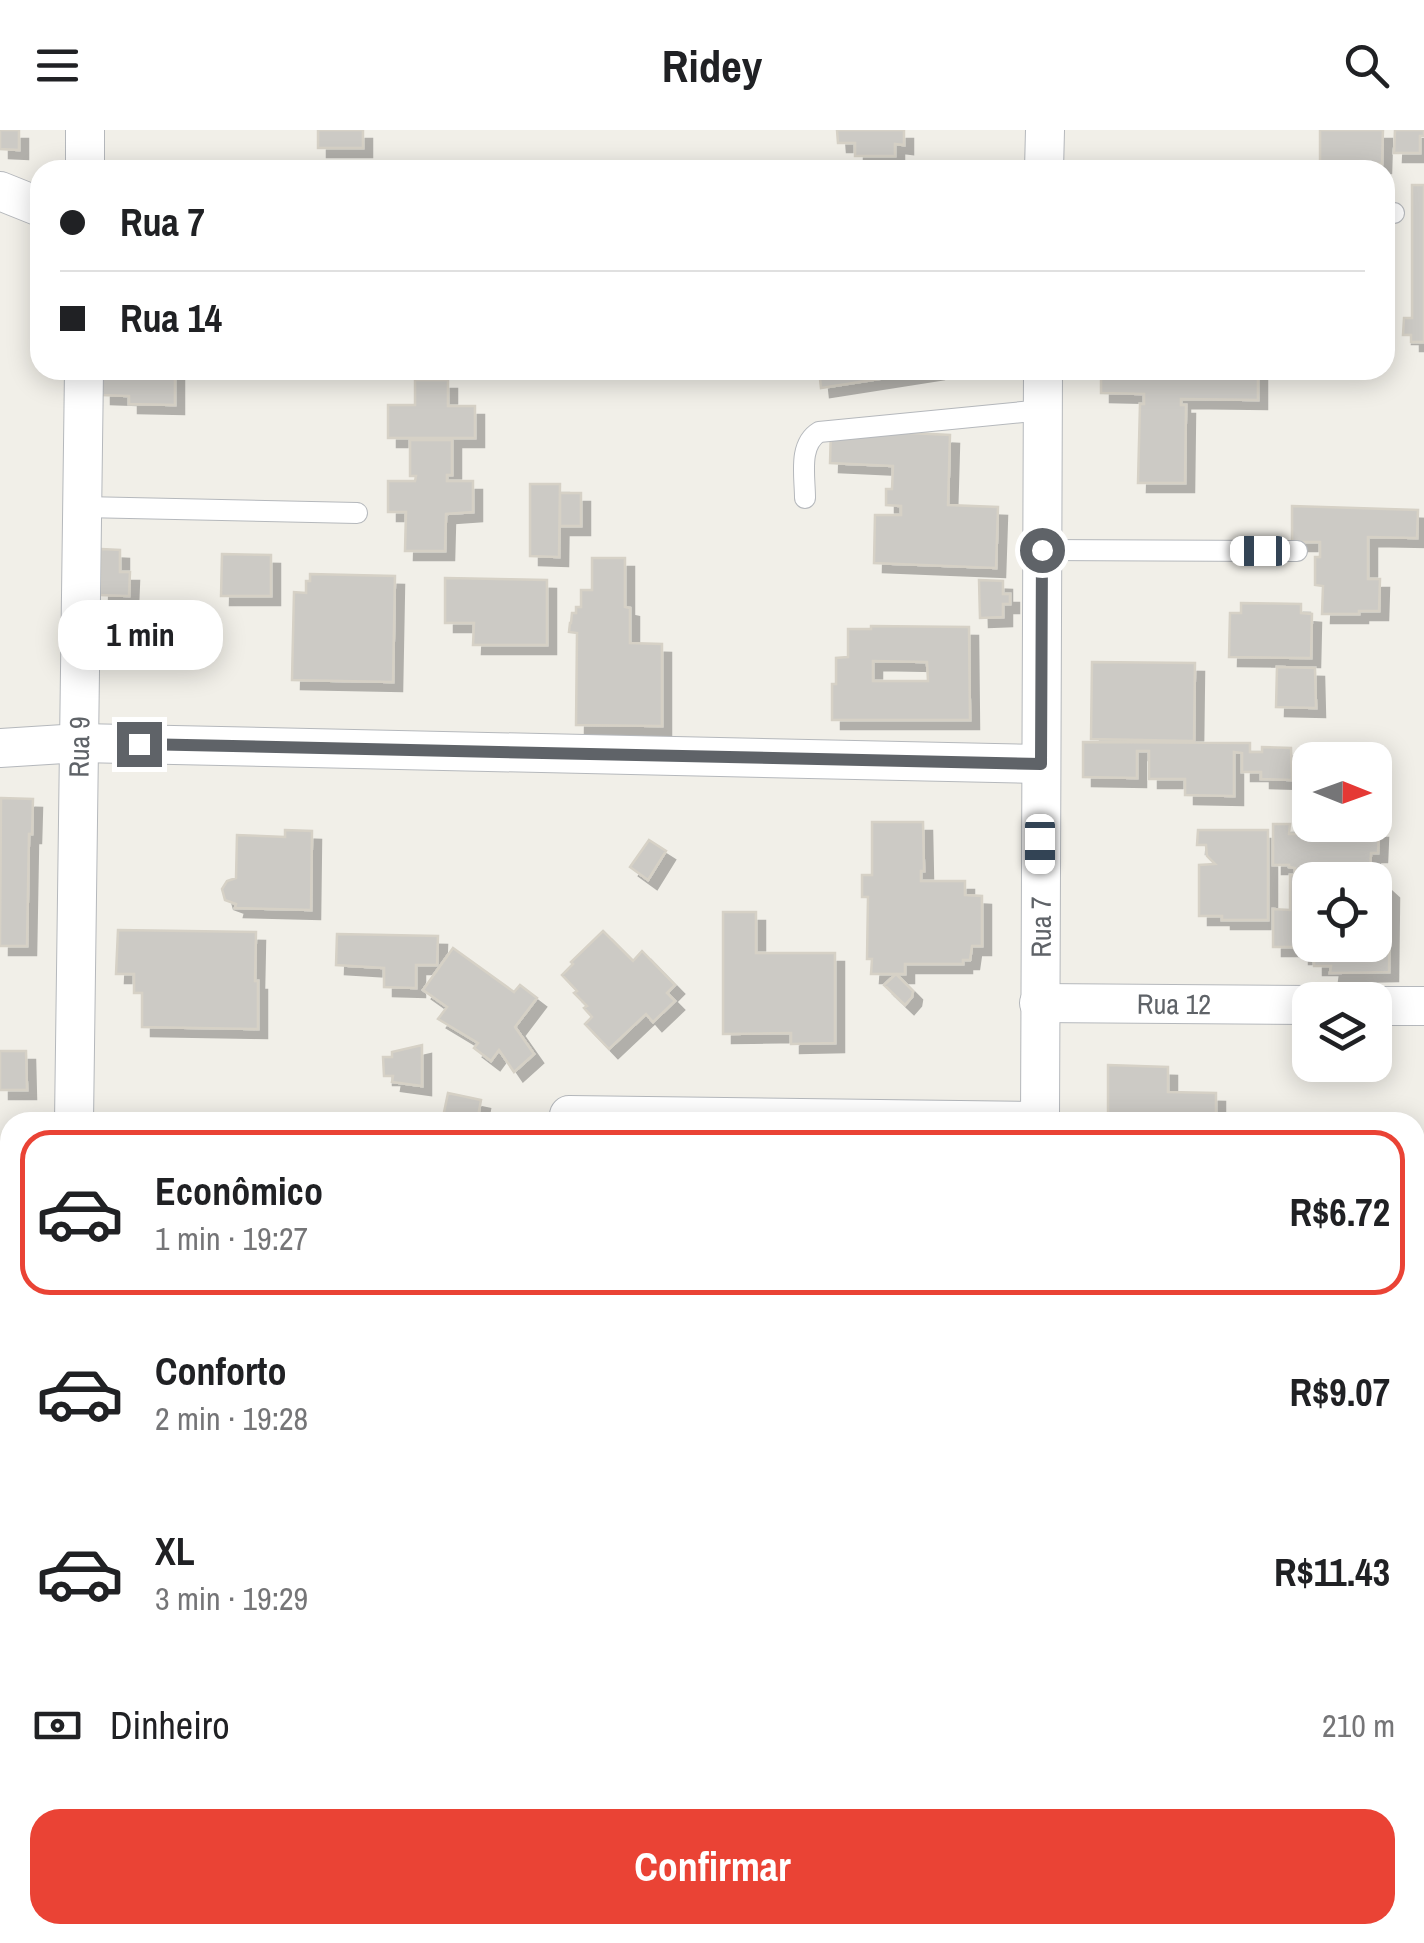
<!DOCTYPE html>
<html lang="pt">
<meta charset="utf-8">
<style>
body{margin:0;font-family:"Archivo Narrow",sans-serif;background:#f6f6f6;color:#202124;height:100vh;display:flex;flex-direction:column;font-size:38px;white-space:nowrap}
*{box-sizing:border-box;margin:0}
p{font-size:32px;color:#757577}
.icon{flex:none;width:55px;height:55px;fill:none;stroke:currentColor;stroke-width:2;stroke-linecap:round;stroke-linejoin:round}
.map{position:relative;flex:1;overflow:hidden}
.details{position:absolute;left:0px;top:982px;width:1425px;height:832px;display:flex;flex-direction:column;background:#fff;border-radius:30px 30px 0 0;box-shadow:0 5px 25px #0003}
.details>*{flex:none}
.hud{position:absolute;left:30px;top:30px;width:1365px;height:220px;border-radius:30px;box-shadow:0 5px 25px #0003;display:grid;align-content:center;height:220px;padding:0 30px;background:#fff}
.needle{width:65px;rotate:91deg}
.buttons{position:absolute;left:1292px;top:612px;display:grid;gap:20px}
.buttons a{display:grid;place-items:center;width:100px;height:100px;border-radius:20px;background:#fff;box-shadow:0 5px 25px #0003;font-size:50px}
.end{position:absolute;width:45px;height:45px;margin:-22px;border:12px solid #5f6368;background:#fff;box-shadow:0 0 0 5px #fff}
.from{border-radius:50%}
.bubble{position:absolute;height:70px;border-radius:30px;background:#fff;box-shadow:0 5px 25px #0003;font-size:32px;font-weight:700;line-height:70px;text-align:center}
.car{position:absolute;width:30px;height:60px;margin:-30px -15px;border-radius:12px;box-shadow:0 0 8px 2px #0007;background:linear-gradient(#fff 24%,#345 0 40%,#fff 0 76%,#345 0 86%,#fff 0)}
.hud b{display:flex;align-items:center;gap:35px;height:95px;font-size:38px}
.hud b+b{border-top:2px solid #e0e0e0}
.hud i{width:25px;height:25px;background:#202124}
ul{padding:18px 0 0;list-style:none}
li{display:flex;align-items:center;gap:30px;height:165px;margin:0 20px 15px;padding:0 10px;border:5px solid transparent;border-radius:30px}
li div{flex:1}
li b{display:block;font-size:38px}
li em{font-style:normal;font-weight:700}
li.selected{border-color:#ea4335}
li>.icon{width:90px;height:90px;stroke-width:1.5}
.pay{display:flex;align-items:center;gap:25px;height:110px;padding:0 30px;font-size:38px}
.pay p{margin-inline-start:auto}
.button{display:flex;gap:20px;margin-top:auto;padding:20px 30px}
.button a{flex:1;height:115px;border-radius:30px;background:#ea4335;color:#fff;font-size:40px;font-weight:700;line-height:115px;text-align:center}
header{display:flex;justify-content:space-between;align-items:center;height:130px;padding:0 30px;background:#fff;font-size:45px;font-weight:700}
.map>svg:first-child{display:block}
.building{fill:#cccac5;stroke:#d6d1c6;stroke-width:2.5;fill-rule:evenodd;filter:url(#shadow)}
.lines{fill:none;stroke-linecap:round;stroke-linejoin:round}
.lane-casing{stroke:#b5b8bc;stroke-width:22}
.street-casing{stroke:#b5b8bc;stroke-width:40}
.lane{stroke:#fff;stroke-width:20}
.street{stroke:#fff;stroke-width:38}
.route{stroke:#5f6368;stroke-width:12}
.labels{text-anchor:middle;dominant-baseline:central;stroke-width:8;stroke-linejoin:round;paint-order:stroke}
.street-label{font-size:28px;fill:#5f6368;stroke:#fff}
</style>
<header><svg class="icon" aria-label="menu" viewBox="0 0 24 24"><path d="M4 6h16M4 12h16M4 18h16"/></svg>Ridey<svg class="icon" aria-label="search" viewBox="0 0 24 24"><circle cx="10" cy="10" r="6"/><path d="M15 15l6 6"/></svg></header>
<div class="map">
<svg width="1424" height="1813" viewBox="0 0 1424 1813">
<defs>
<filter id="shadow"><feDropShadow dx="9" dy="9" stdDeviation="0" flood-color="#0004"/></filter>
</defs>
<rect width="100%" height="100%" fill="#f1efe8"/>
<!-- building -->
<path class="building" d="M0,0H19V20L0,19Z
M318,0H363V18H318Z
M837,0H904V15L895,14V26H855V13H838Z
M1320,0H1383L1382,34L1320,32Z
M1395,0H1424V6H1420V23H1394Z
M1412,55H1424V212H1411V205H1403L1404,188H1412Z
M102,240L175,241V275L129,274V266L102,265Z
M819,240H936L821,258Z
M1101,240H1258V270L1181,269V275H1186L1185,353H1138L1140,274H1144V264L1101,263Z
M415,250H448V276H475V308H388V275H415Z
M831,299L950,305L948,375L998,377L996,438L874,433L875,385H901V376L886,375V359H892L893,336L830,333Z
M410,310H452V345H447V351H473V382L446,384L445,421H405L406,382H388V351H415L416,346H410Z
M530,354H560L559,427L530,426Z
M560,363H581V396H560Z
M1292,376L1418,380L1417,408L1368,407V449H1380L1379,481H1359V484H1322L1323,456L1315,455V427H1320V412H1292Z
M101,419L120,420V442H130L129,466L100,465Z
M222,424L271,425V466H221Z
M592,428H625V477L630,478V513L662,514V596L576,595L577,503L569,502L570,493H571L572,483H576V477H581V460H592Z
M310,444L395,446L393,552L292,550L294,462L306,463V451H310Z
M445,448L547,450V515H473L474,493H445Z
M979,450L1003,451V464H1010V474H1003V487L980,488Z
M1241,473L1301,474V483L1312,484L1311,528L1229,527L1230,483H1241Z
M871,496L969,497L970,590H832V554H836V528L848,527V499H871ZM873,531L927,532L928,551H873Z
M1092,532L1195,533L1194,611L1091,609Z
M1277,537L1315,538L1316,578L1276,577Z
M1083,612L1250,613V622H1262V617L1291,618L1292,650L1261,649V642H1242V623L1234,622V666L1185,665V649H1149V621H1137V648L1083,647Z
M1,668L33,669L32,704H29L27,816H0Z
M872,692H923L924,741H921V751H965V765L982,766V816H972L970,830H963V834H905V844H871L872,829H867L868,767H862V745H872Z
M1273,694H1290L1289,704H1322V699H1379L1378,723H1371L1370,741L1390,759L1389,842L1330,843L1331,836H1314V825H1300V817H1273V779L1290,780V745H1295V738L1289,737V735H1273ZM1310,750H1375V815H1310Z
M285,700L312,701L311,780L235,778L236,774L225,770L222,759L227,751L236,748L237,705L285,707Z
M1198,700H1268V790H1222V786H1199V735L1215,734L1207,726L1206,715H1197Z
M649,710L666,721L648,750L630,737Z
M723,782H756V823H835V913L791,914V903L723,904Z
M118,800L256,802L255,851H258V899L142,897V863H134V844H116Z
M603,801L633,831L642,821L675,855L667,863L675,871L653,892L646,884L609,919L585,894L592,887L584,878L587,876L574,863L577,861L562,845L573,834L571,832Z
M337,804L438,806L437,835H416V858L384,857V838L336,835Z
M453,818L514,862L520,855L537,868L515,897L534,924L514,942L499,920L491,931L474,918L478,913L438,889L447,877L423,860Z
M896,844L913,861L912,867L905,875L884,855Z
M422,915V956L392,952L393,946H384L383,927H392V922Z
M0,921H26L27,960H0Z
M1108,935L1168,937V962L1216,963V992H1108Z
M448,963L481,970L477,992H442Z
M1415,1209H1424V1264H1415Z
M0,1302H10V1329H0Z
M418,1805H485L495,1808L494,1813H416Z"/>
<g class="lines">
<!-- lane casing -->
<g class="lane-casing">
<path id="lane" d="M1385,83H1394
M805,368C805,346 798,315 819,302L1043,280
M83,377L357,383
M1042,420L1297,421"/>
</g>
<!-- street casing -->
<g class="street-casing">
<g id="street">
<path d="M85,0V40"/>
<path d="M1044,40L1045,0"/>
<path d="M0,61L40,77"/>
<path d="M0,618L80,613L1041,634"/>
<path id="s1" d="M1039,873L1310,875"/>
<path d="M1375,876H1424"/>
<path d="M569,985L1040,991"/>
<path id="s2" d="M74,992L84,240"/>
<path id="s3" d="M1040,992L1043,240"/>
<path d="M0,1687H10"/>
<path d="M62,1813V1805"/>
<path d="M1034,1813V1805"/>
</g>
</g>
<!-- lane -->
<use href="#lane" class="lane"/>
<!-- street -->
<use href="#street" class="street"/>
</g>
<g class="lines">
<!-- route -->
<path class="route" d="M139,614L1041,634L1042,420"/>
</g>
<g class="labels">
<!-- street labels -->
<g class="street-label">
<text stroke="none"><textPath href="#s2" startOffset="375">Rua 9</textPath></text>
<text stroke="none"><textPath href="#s3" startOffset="195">Rua 7</textPath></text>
<text stroke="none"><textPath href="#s1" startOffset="135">Rua 12</textPath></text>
</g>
</g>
</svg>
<div class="buttons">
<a><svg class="needle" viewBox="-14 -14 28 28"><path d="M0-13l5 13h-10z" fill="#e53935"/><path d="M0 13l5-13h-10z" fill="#757577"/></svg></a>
<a><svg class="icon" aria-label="locate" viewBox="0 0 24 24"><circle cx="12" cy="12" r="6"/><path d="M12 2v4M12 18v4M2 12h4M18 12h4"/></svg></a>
<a><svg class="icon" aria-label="layers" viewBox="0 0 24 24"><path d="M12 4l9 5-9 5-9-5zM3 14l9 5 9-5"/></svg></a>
</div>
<i class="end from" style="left:1042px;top:420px"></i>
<i class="end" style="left:139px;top:614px"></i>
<div class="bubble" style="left:58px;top:470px;width:165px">1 min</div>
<i class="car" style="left:1260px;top:421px;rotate:270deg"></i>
<i class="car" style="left:1040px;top:714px;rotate:180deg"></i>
<div class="hud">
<b><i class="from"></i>Rua 7</b>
<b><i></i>Rua 14</b>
</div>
<section class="details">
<ul>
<li class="selected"><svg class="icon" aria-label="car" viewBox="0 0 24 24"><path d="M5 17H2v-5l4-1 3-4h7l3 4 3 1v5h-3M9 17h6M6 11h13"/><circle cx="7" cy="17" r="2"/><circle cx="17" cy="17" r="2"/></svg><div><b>Econômico</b><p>1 min · 19:27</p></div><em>R$6.72</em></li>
<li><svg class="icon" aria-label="car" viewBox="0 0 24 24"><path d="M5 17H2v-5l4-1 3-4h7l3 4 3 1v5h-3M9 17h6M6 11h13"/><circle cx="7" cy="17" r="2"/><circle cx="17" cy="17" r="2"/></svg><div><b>Conforto</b><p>2 min · 19:28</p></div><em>R$9.07</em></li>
<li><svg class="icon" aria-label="car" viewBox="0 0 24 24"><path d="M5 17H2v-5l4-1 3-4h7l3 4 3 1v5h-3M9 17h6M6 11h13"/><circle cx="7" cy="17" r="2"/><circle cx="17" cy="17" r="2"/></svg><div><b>XL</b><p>3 min · 19:29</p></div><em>R$11.43</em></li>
</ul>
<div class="pay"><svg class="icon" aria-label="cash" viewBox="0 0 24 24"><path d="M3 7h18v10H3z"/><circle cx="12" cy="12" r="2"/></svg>Dinheiro<p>210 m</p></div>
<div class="button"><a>Confirmar</a></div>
</section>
</div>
